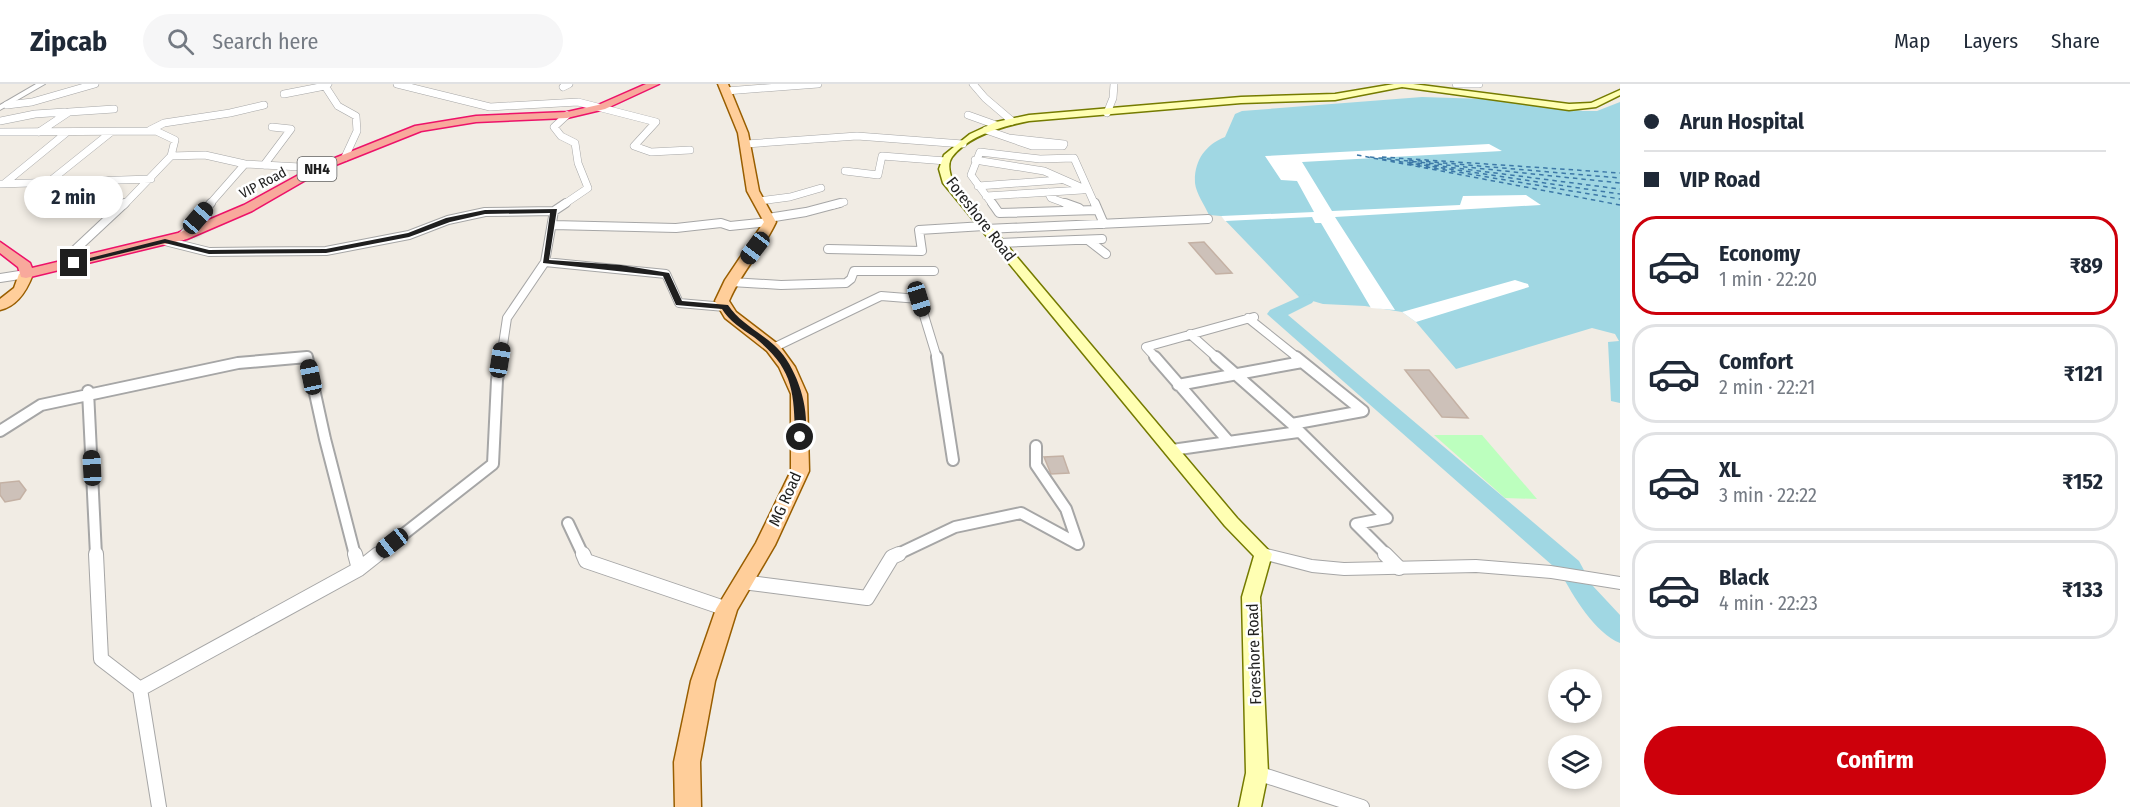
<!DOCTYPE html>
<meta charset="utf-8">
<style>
body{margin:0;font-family:"Fira Sans Condensed",sans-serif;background:#f6f6f7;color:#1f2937;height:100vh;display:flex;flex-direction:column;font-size:22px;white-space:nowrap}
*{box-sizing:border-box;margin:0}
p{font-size:20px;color:#747a83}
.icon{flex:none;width:33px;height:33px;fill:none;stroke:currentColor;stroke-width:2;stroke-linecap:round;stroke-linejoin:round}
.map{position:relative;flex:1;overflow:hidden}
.details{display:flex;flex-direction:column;background:#fff;width:510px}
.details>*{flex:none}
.guide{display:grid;align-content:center;height:132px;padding:0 24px;background:#fff}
.controls{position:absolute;left:1548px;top:585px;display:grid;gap:12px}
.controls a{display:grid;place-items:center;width:54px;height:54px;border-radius:50%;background:#fff;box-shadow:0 3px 9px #0003;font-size:30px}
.end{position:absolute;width:27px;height:27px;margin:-14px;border:8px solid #1f1f1f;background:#fff;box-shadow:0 0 0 3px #fff}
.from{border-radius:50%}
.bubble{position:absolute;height:42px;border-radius:21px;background:#fff;box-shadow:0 3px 9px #0003;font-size:20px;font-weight:700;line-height:42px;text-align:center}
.car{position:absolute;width:18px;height:36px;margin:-18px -9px;border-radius:8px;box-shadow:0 0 4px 2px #0007;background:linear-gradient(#222 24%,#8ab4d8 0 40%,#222 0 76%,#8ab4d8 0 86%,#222 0)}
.guide b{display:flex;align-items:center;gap:21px;height:57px;font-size:22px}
.guide b+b{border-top:2px solid #e0e1e3}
.guide i{width:15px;height:15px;background:#1f2937}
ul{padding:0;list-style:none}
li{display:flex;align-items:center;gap:18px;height:99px;margin:0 12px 9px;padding:0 12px;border:3px solid #e0e1e3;border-radius:24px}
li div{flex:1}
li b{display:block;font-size:22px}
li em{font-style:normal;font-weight:700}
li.on{border-color:#cd000b}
li>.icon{width:54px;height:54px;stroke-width:1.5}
.cta{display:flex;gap:12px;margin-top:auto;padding:12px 24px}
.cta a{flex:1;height:69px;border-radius:36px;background:#cd000b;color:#fff;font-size:24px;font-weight:700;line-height:69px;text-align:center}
header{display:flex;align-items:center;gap:36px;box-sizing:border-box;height:84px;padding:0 30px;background:#fff;border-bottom:2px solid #e0e1e3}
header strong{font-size:28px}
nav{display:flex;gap:33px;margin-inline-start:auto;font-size:21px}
.search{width:420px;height:54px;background:#f6f6f7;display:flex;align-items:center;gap:15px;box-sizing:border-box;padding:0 21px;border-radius:33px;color:#747a83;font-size:22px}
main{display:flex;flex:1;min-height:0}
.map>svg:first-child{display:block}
.park{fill:#bcffbe}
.water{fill:#a0d7e3}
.pier{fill:#fff}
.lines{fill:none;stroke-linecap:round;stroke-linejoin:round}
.river{fill:#a0d7e3;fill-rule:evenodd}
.ferry{stroke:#3c78a7;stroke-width:1.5;stroke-dasharray:4.5 4;stroke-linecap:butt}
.building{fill:#cdc1b9;stroke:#c4b1a4;stroke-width:1.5}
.minor-far3-casing{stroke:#a6a6a6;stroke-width:8}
.minor-far2-casing{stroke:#a6a6a6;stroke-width:10}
.minor-far1-casing{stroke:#a6a6a6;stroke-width:14}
.minor-casing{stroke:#a6a6a6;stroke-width:16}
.tertiary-casing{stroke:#a6a6a6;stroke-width:2}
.secondary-casing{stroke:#757b00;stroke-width:3}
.primary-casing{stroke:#995e00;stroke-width:3}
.trunk-casing{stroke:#ed1269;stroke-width:3}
.minor-far3{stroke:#fff;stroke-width:7}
.minor-far2{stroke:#fff;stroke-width:8}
.minor-far1{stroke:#fff;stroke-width:10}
.minor{stroke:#fff;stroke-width:14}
.tertiary{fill:#fff;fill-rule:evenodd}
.secondary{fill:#ffffb3;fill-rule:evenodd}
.primary{fill:#ffce9a;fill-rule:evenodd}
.trunk{fill:#f8a99c;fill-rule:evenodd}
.route{fill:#1f1f1f}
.labels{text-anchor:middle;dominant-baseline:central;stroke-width:5;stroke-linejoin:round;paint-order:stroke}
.far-street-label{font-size:14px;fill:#1f1f1f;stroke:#fff}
.shield{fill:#fff;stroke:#626262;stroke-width:1.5}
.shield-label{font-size:15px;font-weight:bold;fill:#1f1f1f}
.street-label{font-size:16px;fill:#1f1f1f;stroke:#fff}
</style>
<header>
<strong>Zipcab</strong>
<div class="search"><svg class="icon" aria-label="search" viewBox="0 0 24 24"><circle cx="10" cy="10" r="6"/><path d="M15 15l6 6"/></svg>Search here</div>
<nav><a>Map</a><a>Layers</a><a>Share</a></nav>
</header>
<main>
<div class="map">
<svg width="1620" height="723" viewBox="0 0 1620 723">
<rect width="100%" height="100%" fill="#f1ece4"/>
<!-- park -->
<path class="park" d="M1434,351H1482L1537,415L1505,414Z"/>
<!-- water -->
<path class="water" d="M1422,13L1485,15L1583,27H1597L1620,18V319L1611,317L1608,258L1619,257L1615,250L1592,244L1456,285L1416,238L1402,228L1365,222L1323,220L1299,213L1221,132L1209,131C1205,122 1196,109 1195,99C1194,77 1205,61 1225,53L1235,30L1242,27Z"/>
<!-- pier -->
<path class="pier" d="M1489,60L1502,67L1302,78L1332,127L1460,121L1463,112L1526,111L1541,121L1335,133L1395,226L1371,224L1321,139H1315L1312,133L1225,137L1221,132L1314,128L1297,97L1281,96L1265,72Z
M1515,196L1528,200L1529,203L1416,238L1402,228Z"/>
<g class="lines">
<!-- river -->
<path class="river" d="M1306,210L1312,211L1315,215L1312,219L1288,231L1579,477L1592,501L1620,531V559C1596,550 1572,511 1561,489L1267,230L1270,226Z"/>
<!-- ferry -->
<path class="ferry" d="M1357,71L1620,121
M1370,73L1620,99
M1382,73L1620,89
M1382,75L1620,110
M1409,76L1620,94
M1409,78L1620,105
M1409,80L1620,115"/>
</g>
<!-- building -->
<path class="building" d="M1204,158L1232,189L1216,190L1189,159Z
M1405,286H1429L1468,334L1442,333Z
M1063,372L1069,389L1051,390L1044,373Z
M19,397L26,406L20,415L5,418L0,411V399Z"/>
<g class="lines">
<!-- minor-far3 casing -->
<g class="minor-far3-casing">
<path id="minor-far3" d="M328,0L325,2L338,22L356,32L357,47L345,73
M397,0L490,23L578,18L656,38L634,62L651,68L690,66
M973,0L985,14L1012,37
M1456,0H1479
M563,3L569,0
M726,7L818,0
M284,10L325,2
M7,21L32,18L95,0
M1107,29L1113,14L1114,0
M968,31L996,41
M0,37L35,30L65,28
M150,46L164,39L230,29L264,21
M986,46L1009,54
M0,48L156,47L175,56L171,72L124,121
M39,48L69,28L114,25
M1009,54L1064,60L1063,62H1032Z
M746,60L857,52L963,60
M171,72L205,71L245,80L209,121
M975,76L1044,87L1087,106
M245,80L319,84
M264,81L291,45L272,43
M845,87L878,91L882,72L946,77
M50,97L110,49
M5,99L66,49
M0,100L151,95
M978,102L1059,96
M1048,108L1051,114L1070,121
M986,112L1082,106
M759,117L790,113L821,104
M563,121L588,104L578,79L575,59L561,52L554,43L567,31
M834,121L844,118
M993,121L971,91L980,68L1040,75L1074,74L1095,121"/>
</g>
<!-- minor-far2 casing -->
<g class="minor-far2-casing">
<path id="minor-far2" d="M992,119L999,129L1096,126
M1065,119L1079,124
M1095,119L1104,140
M554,127L566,119
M768,134L806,128L840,119
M553,141L676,144L721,139L730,142L770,138
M986,145L1208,135
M182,152L211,119
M1088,156L1106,170
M165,157L209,168L326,167L409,151L448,136L485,128L554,127L545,178L507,234L501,274
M999,159L1102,155
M828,165L922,167L919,146L984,142
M545,178L666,190L679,219L725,223
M61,182L63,177L125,119
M0,194L26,190
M731,198L781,201L846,199L851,195L854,187H934
M1248,234L1298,274
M1190,250L1217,274
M773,264L881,212L919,215L937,274
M292,274H307
M1156,274L1146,263L1254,233"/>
</g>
<!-- minor-far1 casing -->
<g class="minor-far1-casing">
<path id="minor-far1" d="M937,273L953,376
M1155,273L1229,358
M1216,273L1292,340L1387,434L1356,440L1387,471
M1178,301L1302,278
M88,307L96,471
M1292,340L1363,327L1296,273
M0,347L41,321L238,279L307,273L325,355L355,471
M1172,366L1298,348
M568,439L583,471
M377,471L493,380L497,296L501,273
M896,471L955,443L1021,429L1078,460L1066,425L1036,381V362"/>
</g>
<!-- minor casing -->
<g class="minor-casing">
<path id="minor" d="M96,470L101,575L140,605L159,723
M355,470L359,485
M583,470L586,477L727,525
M1385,470L1399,484
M743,498L867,514L892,473L899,470
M140,605L359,485L378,470
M1257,689L1362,723"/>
</g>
<!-- tertiary casing -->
<g class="tertiary-casing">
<path id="tertiary" d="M36,0H45L0,26V21Z
M1263,464L1312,476L1344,479L1476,476L1551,482L1620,493V505L1551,494L1476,488L1344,491L1312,488L1258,474L1255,470L1258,466Z"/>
</g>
<!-- secondary casing -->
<g class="secondary-casing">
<path id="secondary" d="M1394,0H1413L1569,20L1591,19L1620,6V11L1596,23L1569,26L1402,3L1335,16L1241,19L1029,37C1004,42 969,51 952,73C947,80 950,89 952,96L1237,434L1272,470L1260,513L1268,689L1261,723H1239L1246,689L1242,513L1254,472L1225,442L943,99L939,85L944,71L970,50L996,38L1029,31L1241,13L1335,10Z"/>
</g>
<!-- primary casing -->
<g class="primary-casing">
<path id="primary" d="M718,0H728L748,49L759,107L776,138C763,166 741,188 729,217L736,228L779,261L795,283L807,310L809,387L775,461L737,526L715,597L700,678L701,723H675L674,678L691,597L716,525L756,459L791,387V310L779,283L767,267L725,234L715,217L725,196L764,138L747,107L738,49Z
M26,186L33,190C27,206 18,222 0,226V215L14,204L19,190Z"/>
</g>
<!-- trunk casing -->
<g class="trunk-casing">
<path id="trunk" d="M646,0H659L605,25L567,34L476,38L421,47L323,86L252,127L187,155L26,194L21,193L18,183L0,169V158L30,179L32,184L178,149L244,121L315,82L415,42L476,32L567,28L598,21Z"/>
</g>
<!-- minor-far3 -->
<use href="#minor-far3" class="minor-far3"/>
<!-- minor-far2 -->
<use href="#minor-far2" class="minor-far2"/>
<!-- minor-far1 -->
<use href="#minor-far1" class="minor-far1"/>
<!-- minor -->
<use href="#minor" class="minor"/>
<!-- tertiary -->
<use href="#tertiary" class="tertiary"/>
<!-- secondary -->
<use href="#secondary" class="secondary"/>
<!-- primary -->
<use href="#primary" class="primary"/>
<!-- trunk -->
<use href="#trunk" class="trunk"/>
</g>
<!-- route -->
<path class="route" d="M557,125L549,176L621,181L669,189L682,217L728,221C739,238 758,247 774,261C796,280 812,327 804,355L795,353C794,306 793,284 754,253C742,245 729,237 722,225L676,221L663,192L543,179L550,129L485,130L450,138L409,153L326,169L209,170L165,159L74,181L70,179L165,155L209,166L326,165L408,149L446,134L485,126Z"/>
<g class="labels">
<!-- far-street labels -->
<g class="far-street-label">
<text transform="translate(263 99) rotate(-28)">VIP Road</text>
</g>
<!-- shield labels -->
<rect class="shield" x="297.5" y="73" width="39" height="24" rx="4.5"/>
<g class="shield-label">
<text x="317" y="85">NH4</text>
</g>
<!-- street labels -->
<g class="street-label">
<text transform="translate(981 135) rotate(52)">Foreshore Road</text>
<text transform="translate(785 415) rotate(-66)">MG Road</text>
<text transform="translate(1254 570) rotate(-92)">Foreshore Road</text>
</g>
</g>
</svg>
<div class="controls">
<a><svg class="icon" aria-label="locate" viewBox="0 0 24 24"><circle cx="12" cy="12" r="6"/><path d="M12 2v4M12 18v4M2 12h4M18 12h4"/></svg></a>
<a><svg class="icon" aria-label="layers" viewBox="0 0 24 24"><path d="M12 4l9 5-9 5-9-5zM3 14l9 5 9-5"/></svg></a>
</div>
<i class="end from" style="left:800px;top:353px"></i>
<i class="end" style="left:74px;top:179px"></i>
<div class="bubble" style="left:24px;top:92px;width:99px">2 min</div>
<i class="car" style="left:198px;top:134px;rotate:41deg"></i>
<i class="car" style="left:755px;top:164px;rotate:217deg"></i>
<i class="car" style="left:919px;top:215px;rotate:163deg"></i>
<i class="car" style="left:500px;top:276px;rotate:9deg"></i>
<i class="car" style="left:311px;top:293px;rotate:348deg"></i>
<i class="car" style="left:92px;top:384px;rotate:357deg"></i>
<i class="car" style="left:392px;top:459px;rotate:232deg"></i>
</div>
<section class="details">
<div class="guide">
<b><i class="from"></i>Arun Hospital</b>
<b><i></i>VIP Road</b>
</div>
<ul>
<li class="on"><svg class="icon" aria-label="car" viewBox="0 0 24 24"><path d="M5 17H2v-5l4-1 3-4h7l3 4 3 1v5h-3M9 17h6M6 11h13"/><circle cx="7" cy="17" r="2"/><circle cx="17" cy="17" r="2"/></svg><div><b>Economy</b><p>1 min · 22:20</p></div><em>₹89</em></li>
<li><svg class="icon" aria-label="car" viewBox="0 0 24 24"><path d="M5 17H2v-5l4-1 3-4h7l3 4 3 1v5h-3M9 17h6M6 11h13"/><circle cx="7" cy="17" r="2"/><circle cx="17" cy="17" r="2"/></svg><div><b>Comfort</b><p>2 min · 22:21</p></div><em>₹121</em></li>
<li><svg class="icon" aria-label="car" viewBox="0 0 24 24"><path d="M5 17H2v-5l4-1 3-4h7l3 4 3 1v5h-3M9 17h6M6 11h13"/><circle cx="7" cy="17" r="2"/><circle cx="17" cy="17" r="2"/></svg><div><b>XL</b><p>3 min · 22:22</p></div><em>₹152</em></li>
<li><svg class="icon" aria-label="car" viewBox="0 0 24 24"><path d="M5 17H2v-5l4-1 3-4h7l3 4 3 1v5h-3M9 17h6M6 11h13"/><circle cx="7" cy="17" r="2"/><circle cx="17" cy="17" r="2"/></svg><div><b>Black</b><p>4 min · 22:23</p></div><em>₹133</em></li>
</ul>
<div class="cta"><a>Confirm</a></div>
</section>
</main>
